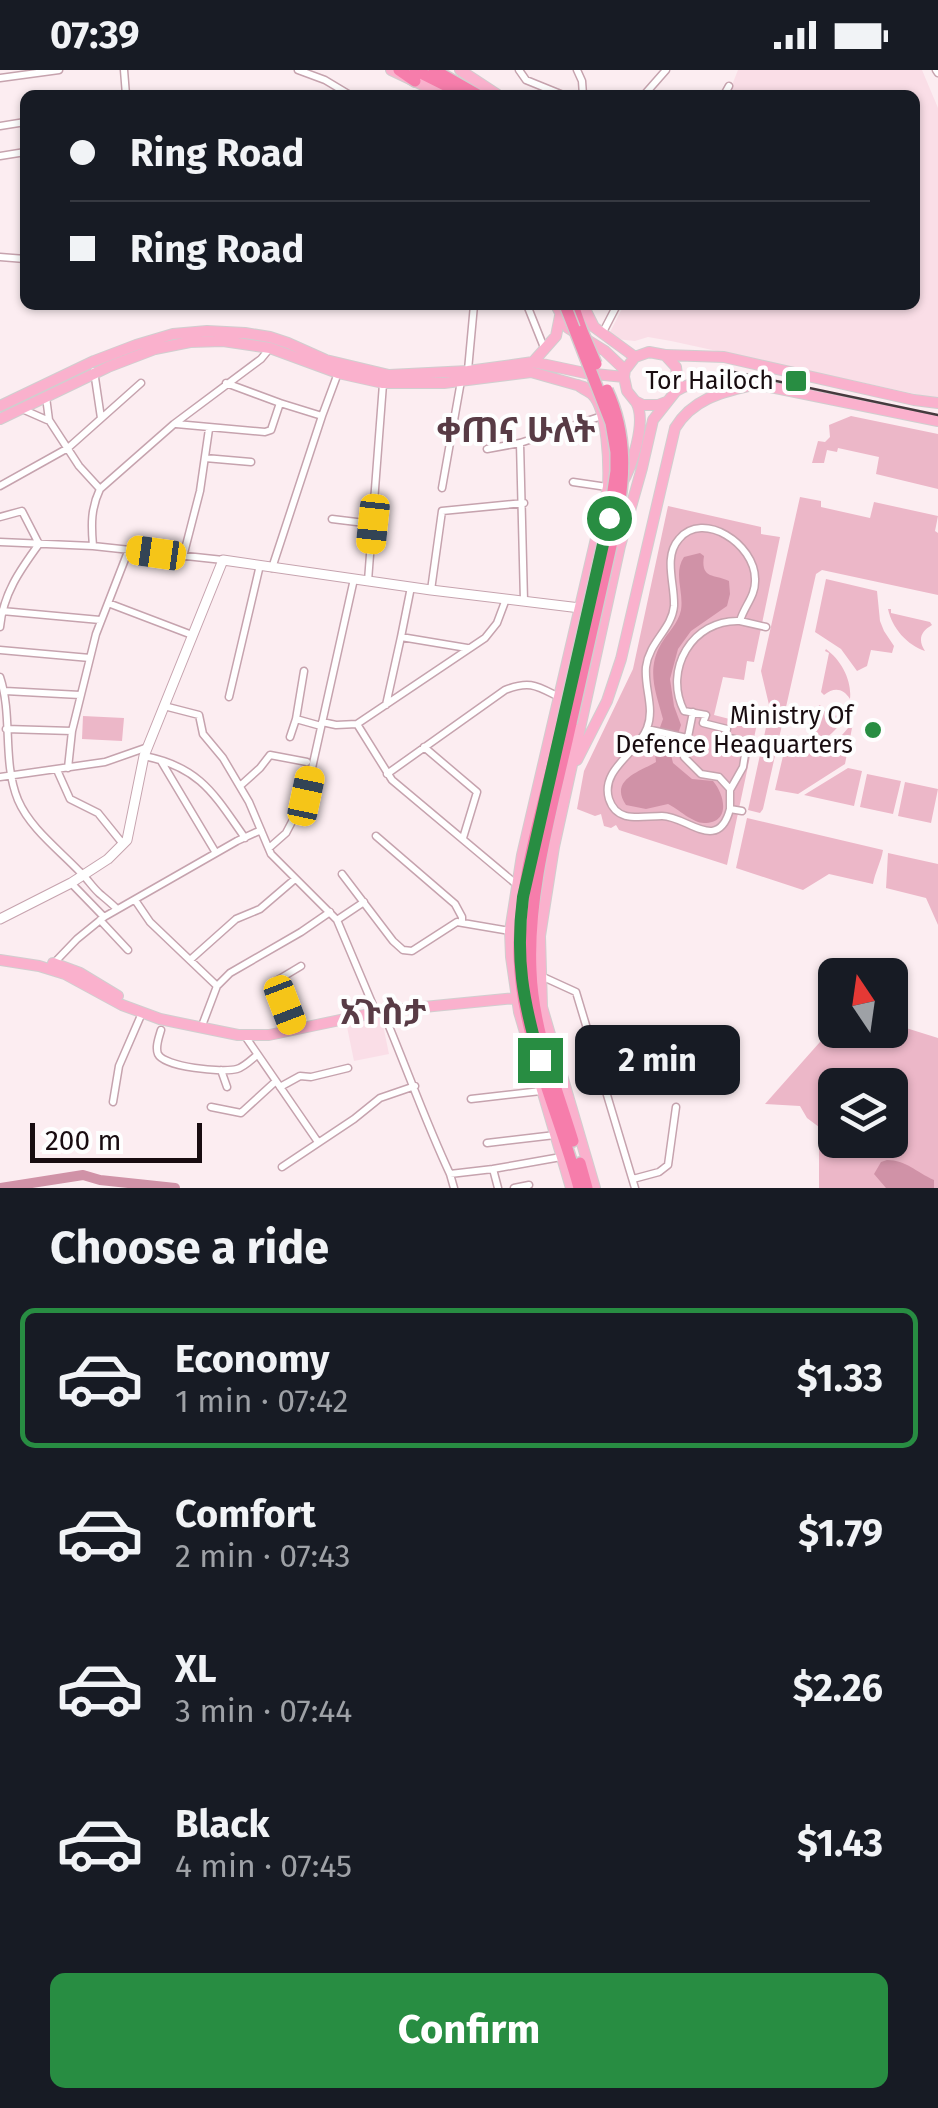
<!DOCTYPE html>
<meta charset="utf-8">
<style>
body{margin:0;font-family:"Fira Sans","Noto Sans Ethiopic",sans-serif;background:#20242c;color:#f1f3f6;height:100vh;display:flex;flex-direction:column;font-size:38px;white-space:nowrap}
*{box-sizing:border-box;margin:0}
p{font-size:32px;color:#9ea1a6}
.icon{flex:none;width:55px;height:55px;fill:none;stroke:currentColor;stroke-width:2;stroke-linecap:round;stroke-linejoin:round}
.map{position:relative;height:1118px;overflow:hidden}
.details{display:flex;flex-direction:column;background:#171b24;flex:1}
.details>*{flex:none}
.banner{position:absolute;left:20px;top:20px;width:900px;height:220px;border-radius:15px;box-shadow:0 2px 8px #0004;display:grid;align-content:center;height:220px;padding:0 50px;background:#171b24}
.needle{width:65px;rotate:347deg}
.buttons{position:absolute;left:818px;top:888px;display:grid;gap:20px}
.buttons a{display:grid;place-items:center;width:90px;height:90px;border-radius:15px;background:#171b24;box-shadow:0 2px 8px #0004;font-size:50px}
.scale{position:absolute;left:30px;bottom:25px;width:172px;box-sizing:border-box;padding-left:10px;border:5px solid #180c10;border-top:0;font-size:28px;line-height:35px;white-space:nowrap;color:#180c10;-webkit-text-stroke:8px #fefefe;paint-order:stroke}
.end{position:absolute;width:45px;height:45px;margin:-22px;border:12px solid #288d42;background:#fff;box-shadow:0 0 0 5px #fff}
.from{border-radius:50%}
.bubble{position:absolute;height:70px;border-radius:15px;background:#171b24;box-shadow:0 2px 8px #0004;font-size:32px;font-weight:700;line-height:70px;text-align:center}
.car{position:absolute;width:30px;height:60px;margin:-30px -15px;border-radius:12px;box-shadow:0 0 8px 2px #0007;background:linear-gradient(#f5c518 24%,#345 0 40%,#f5c518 0 76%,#345 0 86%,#f5c518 0)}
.banner b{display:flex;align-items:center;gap:35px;height:95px;font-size:38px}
.banner b+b{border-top:2px solid #363941}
.banner i{width:25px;height:25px;background:#f1f3f6}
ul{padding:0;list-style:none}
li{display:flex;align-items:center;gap:30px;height:140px;margin:0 20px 15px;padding:0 30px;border:5px solid transparent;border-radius:15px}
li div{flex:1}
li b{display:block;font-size:38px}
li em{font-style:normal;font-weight:700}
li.on{border-color:#288d42}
li>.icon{width:90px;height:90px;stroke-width:1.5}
h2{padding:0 50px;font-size:45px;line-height:120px}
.button{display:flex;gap:20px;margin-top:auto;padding:20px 50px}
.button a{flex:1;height:115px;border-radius:15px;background:#288d42;color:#fff;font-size:40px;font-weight:700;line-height:115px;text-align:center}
.status{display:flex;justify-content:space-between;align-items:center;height:70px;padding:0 50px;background:#171b24;direction:ltr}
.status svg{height:28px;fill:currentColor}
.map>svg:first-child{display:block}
.built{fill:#fadee7}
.green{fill:#ecb7c8;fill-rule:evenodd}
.water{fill:#d092a7}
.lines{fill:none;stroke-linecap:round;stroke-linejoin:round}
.river{stroke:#d092a7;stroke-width:10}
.street-casing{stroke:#c6a3ae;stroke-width:9}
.secondary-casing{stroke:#c6a3ae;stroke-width:11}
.primary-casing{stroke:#d1cecf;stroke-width:12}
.highway-casing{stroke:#d1cecf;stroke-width:14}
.street{stroke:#fff;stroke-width:6}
.secondary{stroke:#fff;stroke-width:9}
.primary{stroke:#fab1cd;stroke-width:10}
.highway{stroke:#f67dab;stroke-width:11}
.tram{stroke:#463a3e;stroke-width:2.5}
.highway-bridge-casing{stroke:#d1cecf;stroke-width:14;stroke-linecap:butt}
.highway-bridge{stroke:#f67dab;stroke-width:11}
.route{stroke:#288d42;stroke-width:12}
.poi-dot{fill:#288d42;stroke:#fefefe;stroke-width:4}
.labels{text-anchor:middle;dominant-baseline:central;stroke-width:8;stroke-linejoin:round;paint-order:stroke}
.poi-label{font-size:25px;fill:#180c10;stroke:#fefefe;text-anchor:end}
.district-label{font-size:35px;font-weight:bold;fill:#583b45;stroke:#fefefe}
</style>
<div class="status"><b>07:39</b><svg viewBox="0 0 49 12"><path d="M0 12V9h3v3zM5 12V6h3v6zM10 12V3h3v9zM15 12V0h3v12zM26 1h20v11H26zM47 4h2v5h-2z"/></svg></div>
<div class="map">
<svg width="938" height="1118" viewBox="0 0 938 1118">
<rect width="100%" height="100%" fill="#fcedf1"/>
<!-- built -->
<path class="built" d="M738,0H922L938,38V329L671,271L648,267L635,271L616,269L610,262L624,235H915V25H728Z
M381,945L389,984L354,991L346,952Z"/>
<!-- green -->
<path class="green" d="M851,346L938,364V419L876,404L879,387L838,378L837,382L827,380L824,393H812L818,371L825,372L830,367L829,355Z
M800,427L821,431V437L870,448L874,432L938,446L935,461L938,463V525L822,500L816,504L763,739L760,743L748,740L770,639L761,601Z
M668,436L761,457V464L780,467L754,592L747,591L744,610L723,607L714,645L741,652L742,646L758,649L727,795L619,760L616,755L611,758L604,756L601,744L595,746L577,739L584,701L633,599Z
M826,509L877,521L880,551L884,561L894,576L892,583L871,580L867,596L857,601L841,579L815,562Z
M888,539H891V543L930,552L932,555C920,562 918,570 925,581C907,575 892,558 888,539Z
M826,579C842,591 852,611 850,629C843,618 834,617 824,625L821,622L829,583L825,581Z
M820,635C827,646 835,649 846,642L847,644C837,660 824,674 804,678V676H808L817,637Z
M83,646L124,648L122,671L82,669Z
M848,658H852L845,694L798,724L775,720L783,686C808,687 832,679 848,658Z
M848,698L862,701L854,736L804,725Z
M867,704L901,711L893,744L860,737Z
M905,712L938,719L931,753L898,746Z
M747,748L883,780C881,792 875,802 873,814L829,804L803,820L736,798Z
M888,783L938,794V855L926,828L886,818Z
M890,953L938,968V1118H819V1057L807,1048L800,1036L765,1034L835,955V960H890ZM835,1015H890V1070H835Z"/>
<!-- water -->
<path class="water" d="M700,483L704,486C700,510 716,504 729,511L730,524L727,536L691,561L678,579L670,609L674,636L681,655L671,685L673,693L692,709L713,711C725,725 731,753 704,753C693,753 678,739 668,734L646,739L626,735C609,710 639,702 656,692L654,674L663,649C656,623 646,600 661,574C668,562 678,554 681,540C684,522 673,503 684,487Z
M887,1090C906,1090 916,1102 934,1110V1118H886L874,1104L881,1092Z"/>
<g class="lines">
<!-- river -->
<path class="river" d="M0,1118L83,1105L100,1110L175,1118"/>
<!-- street casing -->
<g class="street-casing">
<path id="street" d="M124,0L126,25
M298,0L325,10L350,25
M519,0L526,10L563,25
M577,0L582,11L583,25
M936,0L938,3
M0,8L59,0
M644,25L666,0
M724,25L729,16
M0,56L25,52
M0,86L25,82
M0,187L25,189
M527,235L545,280
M602,264L617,235
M468,300L474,235
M94,301L101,348
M46,327L49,350L79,396L100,419C91,438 91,454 93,476
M22,339L47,350
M322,346L338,303
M176,354L265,362L271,360L280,333L226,313
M520,373L524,531
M487,379L520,373L602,346
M205,388L251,392
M573,412L607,417
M0,416L68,378L141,313
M442,418L461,311
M100,419L174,354L261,289L270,278
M0,447L22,441L39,474C20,500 3,524 0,557
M332,449L373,454
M0,472L93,476L223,490
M183,487L200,421L209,359
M272,498L322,346L280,333
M368,511L383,314
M431,520L442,441L524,433
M108,533L192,565
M2,541L100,550
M401,567L411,517
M0,580L90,588
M304,601L296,649L321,656
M0,607C13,646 2,691 18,730C30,758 58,779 79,801C87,808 92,817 100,824C106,829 111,833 117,839
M5,621L80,625
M229,627L260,495
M386,635L401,567L467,578
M164,636L199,645L203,664L223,688L249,732L271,784L337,850L375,940
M693,642L684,687L701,704L719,707L730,719
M322,652L336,655L357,654L485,568L497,553L506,529
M357,654L392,710L516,814
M6,659L72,661
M647,659L687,668
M290,667L296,649
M424,677L477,722L463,768
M144,686C200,697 214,724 245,768
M161,691L216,783
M68,698L72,661L96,564L129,479
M57,700L70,729L98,743L123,774
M387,704L505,620C530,610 537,616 559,627
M0,707L105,692L145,678
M240,716L260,698L270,685L307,692
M730,739V720L743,697L747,672L725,667L727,659L703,653L706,645L684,641C663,600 692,549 740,551
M742,741L730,739C718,784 687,746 662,746C642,746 617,754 609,729C600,699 638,683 647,658C655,638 644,618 646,597C649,572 672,559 674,536C675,514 663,487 679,469C703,440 755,474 755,509C756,526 744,536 740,551L766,557
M376,766L455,834L462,847V852
M269,778L286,763L306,725L354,509
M342,804L393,871L403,880L412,881L457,852L510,861
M71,813L104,847
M135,830L150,852L217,916
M100,850L128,880
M337,850L364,832
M190,890L236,849L260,839L295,809
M54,893L77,869L104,847L237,771L261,760
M541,906L576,922L635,1118
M383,942C406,996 425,1051 450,1104L493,1099
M203,953L217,916L230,903L301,862L330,842
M293,955L276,911L301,896
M161,960C159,967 155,977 158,984C164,997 223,1003 237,999C244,997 251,990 257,985
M245,966L318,1072
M221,1000L227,1017
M280,1017L300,1006L311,1007L348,998
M471,1029L541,1021
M113,1032L119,996L142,943
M211,1037L241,1043L276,1011
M487,1073L555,1065
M282,1097L354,1049L380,1028L415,1016
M450,1104L454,1118
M633,1109L659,1102L668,1095L676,1037
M498,1118L493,1099L561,1087
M514,1118L529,1115"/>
</g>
<!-- secondary casing -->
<g class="secondary-casing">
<path id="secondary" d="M0,849L71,813L108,789L127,770L144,686L223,490L431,520L580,538"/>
</g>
<!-- primary casing -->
<g class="primary-casing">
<path id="primary" d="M391,0L444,25
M460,0L498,25
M556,235L568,258L605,281L625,300
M583,235L594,257L635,287
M666,285L724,287L914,330L938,333
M533,292L556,266L560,246
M676,321C696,309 717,309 740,311L938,351
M0,336L94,291L136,275L173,264L207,261L245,263L270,267L288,273L326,290L389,305L468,301L533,292L585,303L624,307
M0,349L108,297L155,279L190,272L223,271L270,278L338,303L383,313H444L531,302L584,317
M621,415C632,397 647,351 636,332
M577,690L607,631L621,589L675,358C694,327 724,322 757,314
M0,890L39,896L65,904L122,935L160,949L238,965H269L383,941L516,928
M53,893L80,903L118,926
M571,1118L519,942L511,887L510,861L522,785L608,417C609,396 608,339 592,324C589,322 580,317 578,315
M595,1118L542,937L540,866L554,777L620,476L642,398L653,350L676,321L678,313L676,297L665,285L649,282L635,287L625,300L624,307L627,321L635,331L643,335H658L666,332"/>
</g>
<!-- highway casing -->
<g class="highway-casing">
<path id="highway" d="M399,0L415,11
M415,0L465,25
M434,0L478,25
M573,235L582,261
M563,651C547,725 517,812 519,886C521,966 559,1042 579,1118
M571,653C554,732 527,819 531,901C533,959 556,1016 573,1071
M580,1093L587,1118"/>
</g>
<!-- street -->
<use href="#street" class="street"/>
<!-- secondary -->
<use href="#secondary" class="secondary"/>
<!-- primary -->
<use href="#primary" class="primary"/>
<!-- highway -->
<use href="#highway" class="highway"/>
<!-- tram -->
<path class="tram" d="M729,301L938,345"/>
<!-- highway-bridge casing -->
<g class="highway-bridge-casing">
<path id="highway-bridge" d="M582,261L596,294
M607,320C628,365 625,411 615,458
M563,651L609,447L616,401V382L611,353L565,235
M571,653L611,476"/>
</g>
<!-- highway-bridge -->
<use href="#highway-bridge" class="highway-bridge"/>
</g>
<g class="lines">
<!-- route -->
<path class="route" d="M540,990C523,931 515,888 523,827L609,448"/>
</g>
<!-- markers -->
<g class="poi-dot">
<rect x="784" y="299" width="24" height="24" rx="5"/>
<circle cx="873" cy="660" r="10"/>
</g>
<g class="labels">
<!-- poi labels -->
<g class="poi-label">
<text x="774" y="311">Tor Hailoch</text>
<text x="853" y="646">Ministry Of<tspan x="853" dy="29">Defence Heaquarters</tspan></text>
</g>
<!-- district labels -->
<g class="district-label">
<text x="516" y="360">ቀጠና ሁለት</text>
<text x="383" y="942">አጉስታ</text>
</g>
</g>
</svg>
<div class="buttons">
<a><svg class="needle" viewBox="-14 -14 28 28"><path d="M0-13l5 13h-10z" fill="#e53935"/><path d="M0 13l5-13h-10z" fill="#9ea1a6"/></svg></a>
<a><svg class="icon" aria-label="layers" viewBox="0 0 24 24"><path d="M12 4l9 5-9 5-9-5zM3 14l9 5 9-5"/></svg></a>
</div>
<div class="scale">200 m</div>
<i class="end from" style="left:609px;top:448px"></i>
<i class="end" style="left:540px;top:990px"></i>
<div class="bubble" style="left:575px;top:955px;width:165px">2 min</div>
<i class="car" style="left:373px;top:454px;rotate:186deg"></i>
<i class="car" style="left:156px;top:483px;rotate:278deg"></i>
<i class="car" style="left:306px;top:726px;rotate:12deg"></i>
<i class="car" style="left:285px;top:935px;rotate:159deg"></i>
<div class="banner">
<b><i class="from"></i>Ring Road</b>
<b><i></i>Ring Road</b>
</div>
</div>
<section class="details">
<h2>Choose a ride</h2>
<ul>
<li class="on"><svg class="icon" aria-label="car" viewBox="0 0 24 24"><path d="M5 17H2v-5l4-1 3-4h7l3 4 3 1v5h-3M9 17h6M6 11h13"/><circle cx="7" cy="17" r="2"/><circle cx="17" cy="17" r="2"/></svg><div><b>Economy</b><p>1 min · 07:42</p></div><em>$1.33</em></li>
<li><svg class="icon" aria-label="car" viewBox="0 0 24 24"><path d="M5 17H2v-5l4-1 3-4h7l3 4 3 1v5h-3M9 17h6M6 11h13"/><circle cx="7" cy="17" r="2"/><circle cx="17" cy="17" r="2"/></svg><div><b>Comfort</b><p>2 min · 07:43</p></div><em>$1.79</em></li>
<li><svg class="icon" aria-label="car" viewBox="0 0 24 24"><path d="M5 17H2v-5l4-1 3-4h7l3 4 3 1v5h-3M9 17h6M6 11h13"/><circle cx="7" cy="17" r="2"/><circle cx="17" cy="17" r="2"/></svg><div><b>XL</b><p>3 min · 07:44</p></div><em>$2.26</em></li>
<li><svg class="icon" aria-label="car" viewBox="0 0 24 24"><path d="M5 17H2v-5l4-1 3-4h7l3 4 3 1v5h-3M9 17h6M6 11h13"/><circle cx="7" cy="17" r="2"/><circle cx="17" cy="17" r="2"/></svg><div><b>Black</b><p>4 min · 07:45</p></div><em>$1.43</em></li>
</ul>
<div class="button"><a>Confirm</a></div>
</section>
